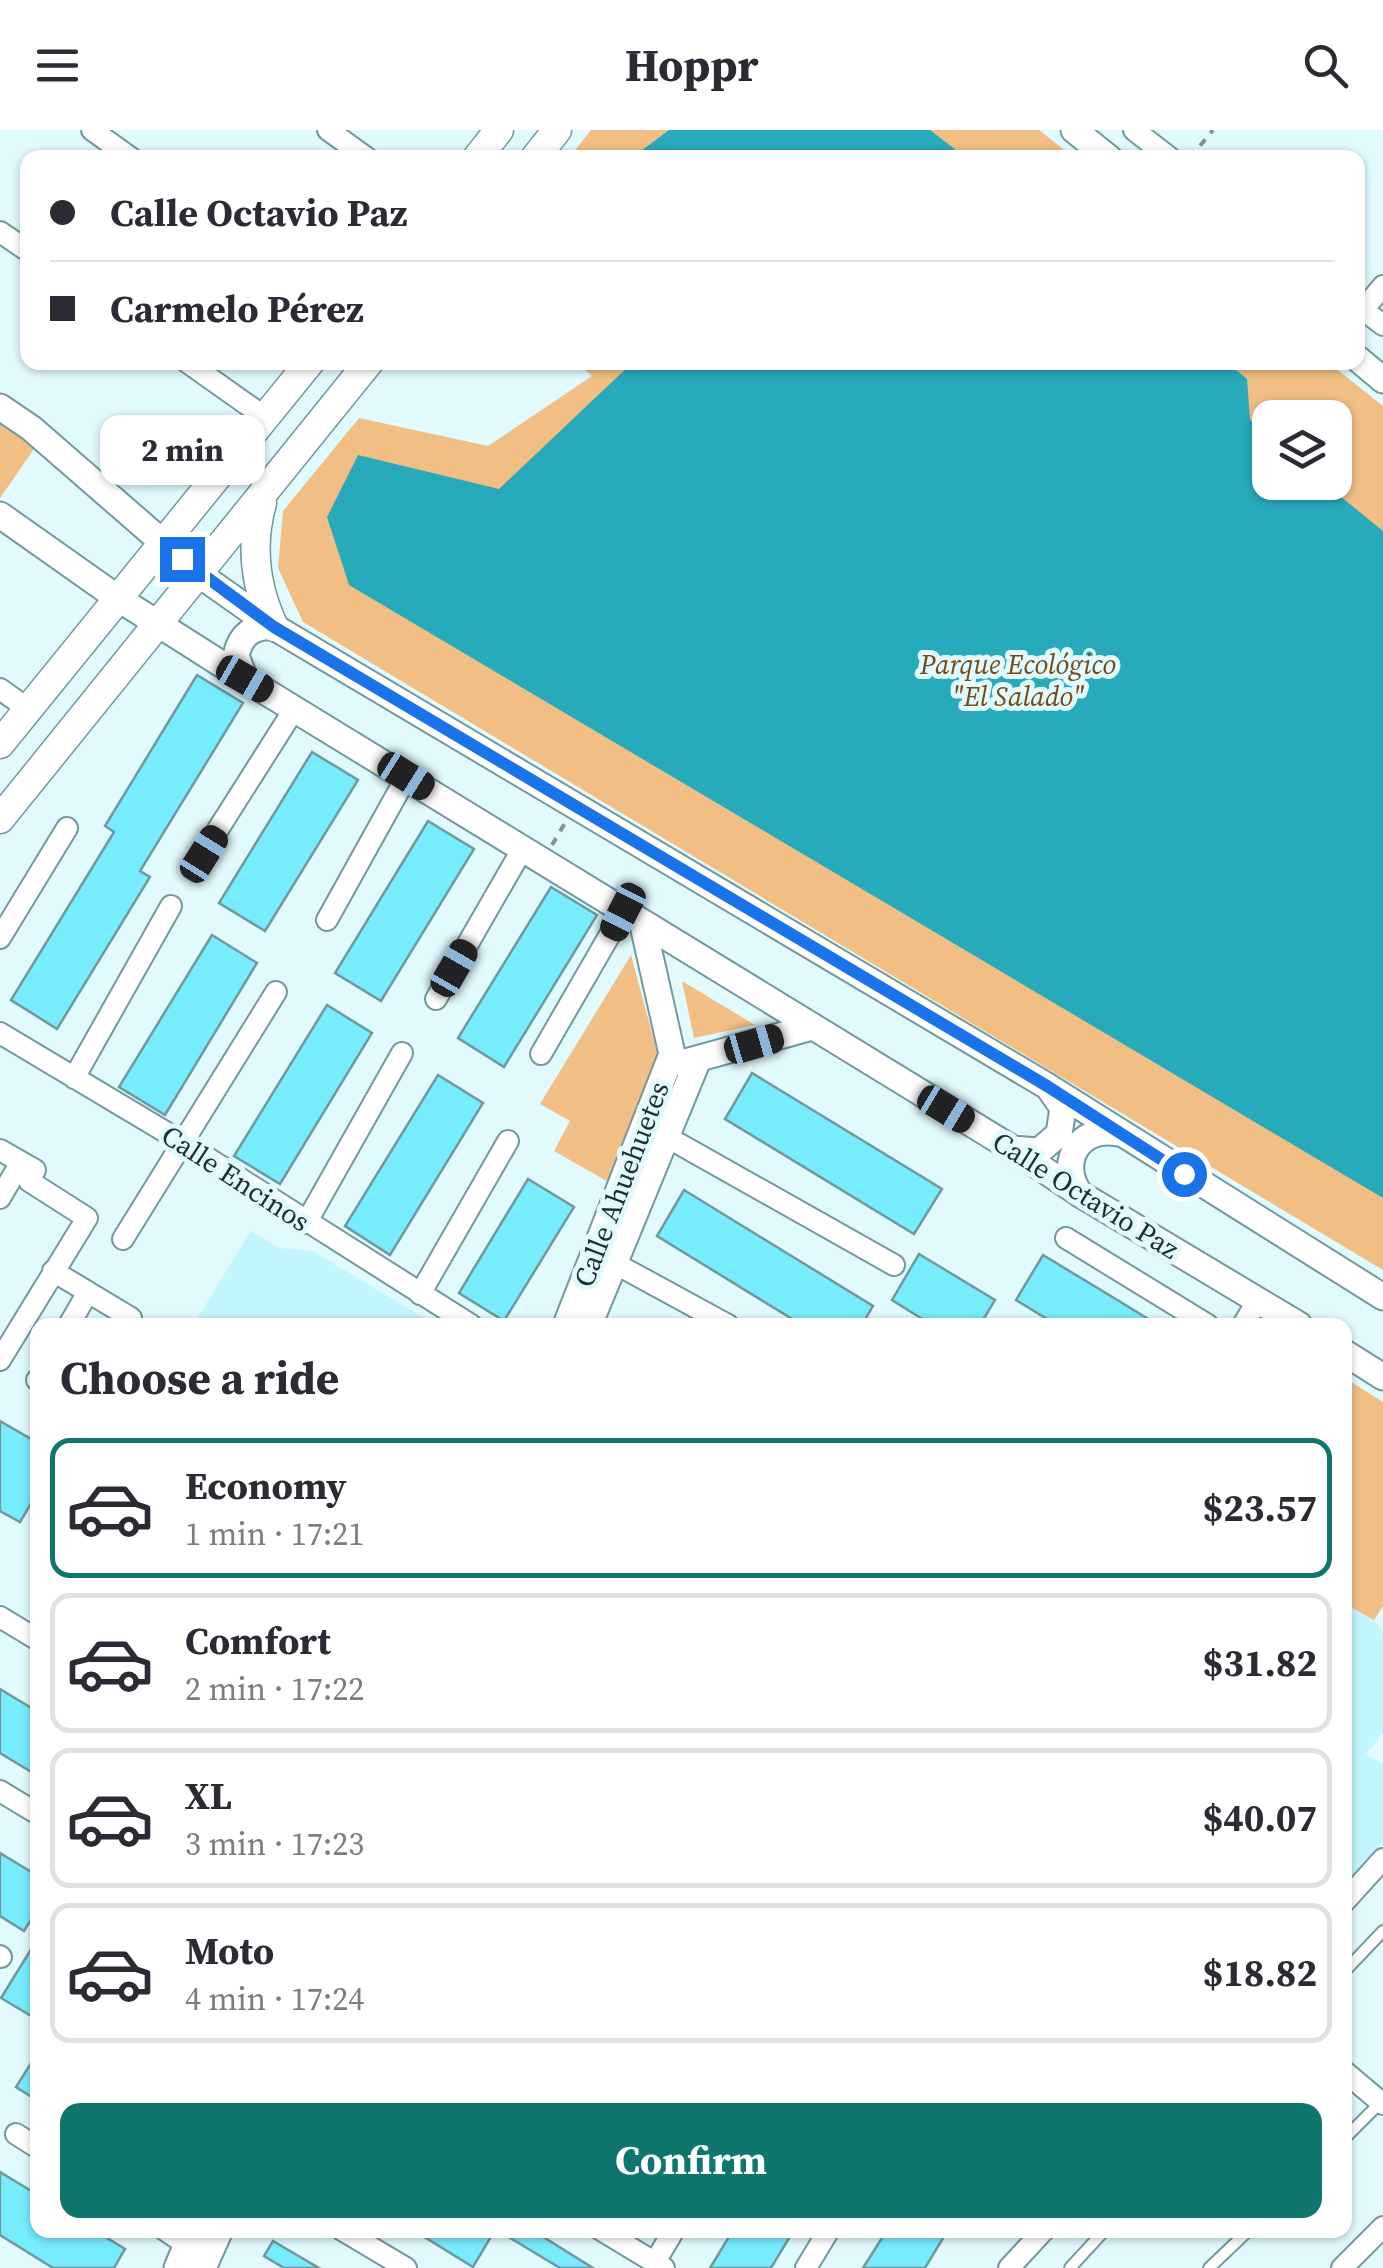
<!DOCTYPE html>
<meta charset="utf-8">
<style>
body{margin:0;font-family:"Source Serif 4",serif;background:#f2f2f3;color:#2b2b33;height:100vh;display:flex;flex-direction:column;font-size:38px;white-space:nowrap}
*{box-sizing:border-box;margin:0}
p{font-size:32px;color:#7c7c81}
.icon{flex:none;width:55px;height:55px;fill:none;stroke:currentColor;stroke-width:2;stroke-linecap:round;stroke-linejoin:round}
.map{position:relative;flex:1;overflow:hidden}
.drawer{position:absolute;left:30px;top:1188px;width:1322px;height:920px;display:flex;flex-direction:column;background:#fff;border-radius:20px;box-shadow:0 2px 8px #0004}
.drawer>*{flex:none}
.guide{position:absolute;left:20px;top:20px;width:1345px;height:220px;border-radius:20px;box-shadow:0 2px 8px #0004;display:grid;align-content:center;height:220px;padding:0 30px;background:#fff}
.buttons{position:absolute;left:1252px;top:270px;display:grid;gap:20px}
.buttons a{display:grid;place-items:center;width:100px;height:100px;border-radius:20px;background:#fff;box-shadow:0 2px 8px #0004;font-size:50px}
.end{position:absolute;width:45px;height:45px;margin:-22px;border:12px solid #1a73e8;background:#fff;box-shadow:0 0 0 5px #fff}
.from{border-radius:50%}
.bubble{position:absolute;height:70px;border-radius:20px;background:#fff;box-shadow:0 2px 8px #0004;font-size:32px;font-weight:700;line-height:70px;text-align:center}
.car{position:absolute;width:30px;height:60px;margin:-30px -15px;border-radius:12px;box-shadow:0 0 8px 2px #0007;background:linear-gradient(#222 24%,#8ab4d8 0 40%,#222 0 76%,#8ab4d8 0 86%,#222 0)}
.guide b{display:flex;align-items:center;gap:35px;height:95px;font-size:38px}
.guide b+b{border-top:2px solid #e1e1e2}
.guide i{width:25px;height:25px;background:#2b2b33}
ul{padding:0;list-style:none}
li{display:flex;align-items:center;gap:30px;height:140px;margin:0 20px 15px;padding:0 10px;border:5px solid #e1e1e2;border-radius:20px}
li div{flex:1}
li b{display:block;font-size:38px}
li em{font-style:normal;font-weight:700}
li.active{border-color:#0f766e}
li>.icon{width:90px;height:90px;stroke-width:1.5}
h2{padding:0 30px;font-size:45px;line-height:120px}
.button{display:flex;gap:20px;margin-top:auto;padding:20px 30px}
.button a{flex:1;height:115px;border-radius:20px;background:#0f766e;color:#fff;font-size:40px;font-weight:700;line-height:115px;text-align:center}
header{display:flex;justify-content:space-between;align-items:center;height:130px;padding:0 30px;background:#fff;font-size:45px;font-weight:700}
.map>svg:first-child{display:block}
.built{fill:#c2f6fe}
.green{fill:#f1be84;fill-rule:evenodd}
.water{fill:#27abbb}
.building{fill:#76ecfd;stroke:#70989e;stroke-width:2.5}
.lines{fill:none;stroke-linecap:round;stroke-linejoin:round}
.service-casing{stroke:#71999f;stroke-width:14}
.minor-casing{stroke:#71999f;stroke-width:24}
.tertiary-casing{stroke:#71999f;stroke-width:29}
.secondary-casing{stroke:#71999f;stroke-width:31}
.path{stroke:#7f9497;stroke-width:4;stroke-dasharray:8 8;stroke-linecap:butt}
.service{stroke:#fff;stroke-width:10}
.minor{stroke:#fff;stroke-width:20}
.tertiary{stroke:#fff;stroke-width:25}
.secondary{stroke:#fff;stroke-width:28}
.route{stroke:#1a73e8;stroke-width:12}
.labels{text-anchor:middle;dominant-baseline:central;stroke-width:10;stroke-linejoin:round;paint-order:stroke}
.park-label{font-size:28px;font-style:italic;fill:#734c19;stroke:#e1fafe}
.street-label{font-size:28px;fill:#1e2e30;stroke:#e1fafe}
</style>
<header><svg class="icon" aria-label="menu" viewBox="0 0 24 24"><path d="M4 6h16M4 12h16M4 18h16"/></svg>Hoppr<svg class="icon" aria-label="search" viewBox="0 0 24 24"><circle cx="10" cy="10" r="6"/><path d="M15 15l6 6"/></svg></header>
<div class="map">
<svg width="1383" height="2138" viewBox="0 0 1383 2138">
<rect width="100%" height="100%" fill="#e1fafe"/>
<!-- built -->
<path class="built" d="M251,1101L279,1118L313,1121L436,1195H193Z
M1345,1474L1374,1490L1383,1503V1603L1366,1624L1383,1634V1712L1345,1753Z"/>
<!-- green -->
<path class="green" d="M591,0H1039L1073,27L569,28Z
M577,233H1329L1383,276V1140L303,492L278,438L283,381L359,288L488,316L592,246ZM1270,288H1335V352H1270Z
M0,291L34,319L0,368Z
M631,825L660,933L612,1054L554,1021L570,991L540,974Z
M682,851L755,895L694,908Z
M1345,1248L1383,1272V1476L1374,1490L1345,1474Z"/>
<!-- water -->
<path class="water" d="M669,0H930L965,27H633Z
M632,233L1226,232L1247,249L1250,290L1270,307V352L1324,353L1383,401V1068L349,455L327,387L358,325L499,359Z"/>
<!-- building -->
<path class="building" d="M197,545L243,573L140,741L150,747L57,899L11,870L114,702L105,696Z
M312,622L358,650L265,801L219,773Z
M428,691L474,719L381,871L335,843Z
M551,757L597,785L504,937L458,908Z
M212,805L257,833L165,985L119,957Z
M327,875L372,903L280,1054L234,1026Z
M752,943L942,1059L914,1104L725,989Z
M438,945L483,973L390,1125L345,1096Z
M528,1049L574,1077L504,1191L459,1163Z
M684,1060L873,1176L862,1195H802L657,1106Z
M919,1124L995,1170L980,1195H932L892,1170Z
M1043,1125L1119,1171L1158,1195H1057L1016,1170Z
M0,1291L38,1313V1362L20,1392L0,1381Z
M0,1559L38,1582V1646L0,1623Z
M0,1723L38,1746V1779L24,1801L0,1786Z
M38,1808V1890L1,1868Z
M38,1922V1971L16,1957Z
M0,2042L38,2065V2100H94L125,2119L114,2138H53L0,2105Z
M413,2100H495L473,2137Z
M497,2100H532L593,2138H560Z
M733,2100H794L771,2138H710Z
M887,2100H948L925,2138H863Z
M273,2111L319,2138H284L264,2126Z"/>
<g class="lines">
<!-- service casing -->
<g class="service-casing">
<path id="service" d="M1345,1841L1383,1801
M1345,2008L1382,1971
M1070,2138L1105,2100
M1209,2138L1249,2100"/>
</g>
<!-- minor casing -->
<g class="minor-casing">
<path id="minor" d="M92,0L131,28
M328,0L367,28
M1134,0L1170,28
M0,102L28,121
M1358,176L1383,195
M1363,180L1383,156
M187,232L266,288
M0,559L28,579
M203,723L295,578
M327,790L407,646
M0,808L67,698
M436,869L523,718
M0,903L184,1013L471,1195
M541,924L623,782
M74,948L171,776
M667,1007L894,1135
M0,1020L35,1040L29,1051L87,1088L0,1230
M0,1068L21,1032
M306,1093L402,923
M1066,1108L1208,1195
M123,1109L276,862
M616,1134L728,1195
M53,1141L131,1188
M420,1164L508,1011
M69,1195L88,1162
M1243,1195L1258,1170
M37,1250L38,1249
M0,1487L38,1510
M0,1661L38,1684
M1345,1771L1383,1729
M0,1826L1,1827
M1345,1942L1383,1974
M16,2004L38,2018
M165,2100L187,2115
M342,2100L406,2138
M601,2100L664,2138
M655,2132L674,2100
M806,2138L829,2100
M1009,2138L1044,2100
M1342,2138L1383,2097"/>
</g>
<!-- tertiary casing -->
<g class="tertiary-casing">
<path id="tertiary" d="M1074,0L1109,28
M1358,229L1383,250
M0,277L31,298L200,445L274,497L1047,956L1383,1167
M0,385L119,469L245,549L1013,1019L1080,1064L1299,1195
M245,549L236,526C240,505 253,495 274,497
M682,933L812,897
M1013,1019L1039,1021L1059,1004L1063,978L1049,958
M1080,1064C1057,1033 1079,995 1118,1003
M566,1195L672,924L643,795
M589,1195L697,932
M1345,1223L1383,1247
M177,2138L193,2100
M203,2138L220,2100"/>
</g>
<!-- secondary casing -->
<g class="secondary-casing">
<path id="secondary" d="M477,28L499,0
M535,28L557,0
M262,373C250,416 255,457 274,497
M0,614L310,232
M0,689L369,232"/>
</g>
<!-- path -->
<path class="path" d="M1190,28L1213,0
M552,715L565,693"/>
<!-- service -->
<use href="#service" class="service"/>
<!-- minor -->
<use href="#minor" class="minor"/>
<!-- tertiary -->
<use href="#tertiary" class="tertiary"/>
<!-- secondary -->
<use href="#secondary" class="secondary"/>
</g>
<g class="lines">
<!-- route -->
<path class="route" d="M182,429L274,497L1047,956L1184,1044"/>
</g>
<g class="labels">
<!-- park labels -->
<g class="park-label">
<text x="1018" y="534">Parque Ecológico<tspan x="1018" dy="32">"El Salado"</tspan></text>
</g>
<!-- street labels -->
<g class="street-label">
<text transform="translate(236 1048) rotate(33)">Calle Encinos</text>
<text transform="translate(621 1054) rotate(-69)">Calle Ahuehuetes</text>
<text transform="translate(1086 1065) rotate(32)">Calle Octavio Paz</text>
</g>
</g>
</svg>
<div class="buttons">
<a><svg class="icon" aria-label="layers" viewBox="0 0 24 24"><path d="M12 4l9 5-9 5-9-5zM3 14l9 5 9-5"/></svg></a>
</div>
<i class="end from" style="left:1184px;top:1044px"></i>
<i class="end" style="left:182px;top:429px"></i>
<div class="bubble" style="left:100px;top:285px;width:165px">2 min</div>
<i class="car" style="left:245px;top:549px;rotate:120deg"></i>
<i class="car" style="left:406px;top:646px;rotate:122deg"></i>
<i class="car" style="left:204px;top:724px;rotate:32deg"></i>
<i class="car" style="left:623px;top:782px;rotate:207deg"></i>
<i class="car" style="left:454px;top:838px;rotate:30deg"></i>
<i class="car" style="left:754px;top:914px;rotate:74deg"></i>
<i class="car" style="left:946px;top:979px;rotate:121deg"></i>
<div class="guide">
<b><i class="from"></i>Calle Octavio Paz</b>
<b><i></i>Carmelo Pérez</b>
</div>
<section class="drawer">
<h2>Choose a ride</h2>
<ul>
<li class="active"><svg class="icon" aria-label="car" viewBox="0 0 24 24"><path d="M5 17H2v-5l4-1 3-4h7l3 4 3 1v5h-3M9 17h6M6 11h13"/><circle cx="7" cy="17" r="2"/><circle cx="17" cy="17" r="2"/></svg><div><b>Economy</b><p>1 min · 17:21</p></div><em>$23.57</em></li>
<li><svg class="icon" aria-label="car" viewBox="0 0 24 24"><path d="M5 17H2v-5l4-1 3-4h7l3 4 3 1v5h-3M9 17h6M6 11h13"/><circle cx="7" cy="17" r="2"/><circle cx="17" cy="17" r="2"/></svg><div><b>Comfort</b><p>2 min · 17:22</p></div><em>$31.82</em></li>
<li><svg class="icon" aria-label="car" viewBox="0 0 24 24"><path d="M5 17H2v-5l4-1 3-4h7l3 4 3 1v5h-3M9 17h6M6 11h13"/><circle cx="7" cy="17" r="2"/><circle cx="17" cy="17" r="2"/></svg><div><b>XL</b><p>3 min · 17:23</p></div><em>$40.07</em></li>
<li><svg class="icon" aria-label="car" viewBox="0 0 24 24"><path d="M5 17H2v-5l4-1 3-4h7l3 4 3 1v5h-3M9 17h6M6 11h13"/><circle cx="7" cy="17" r="2"/><circle cx="17" cy="17" r="2"/></svg><div><b>Moto</b><p>4 min · 17:24</p></div><em>$18.82</em></li>
</ul>
<div class="button"><a>Confirm</a></div>
</section>
</div>
